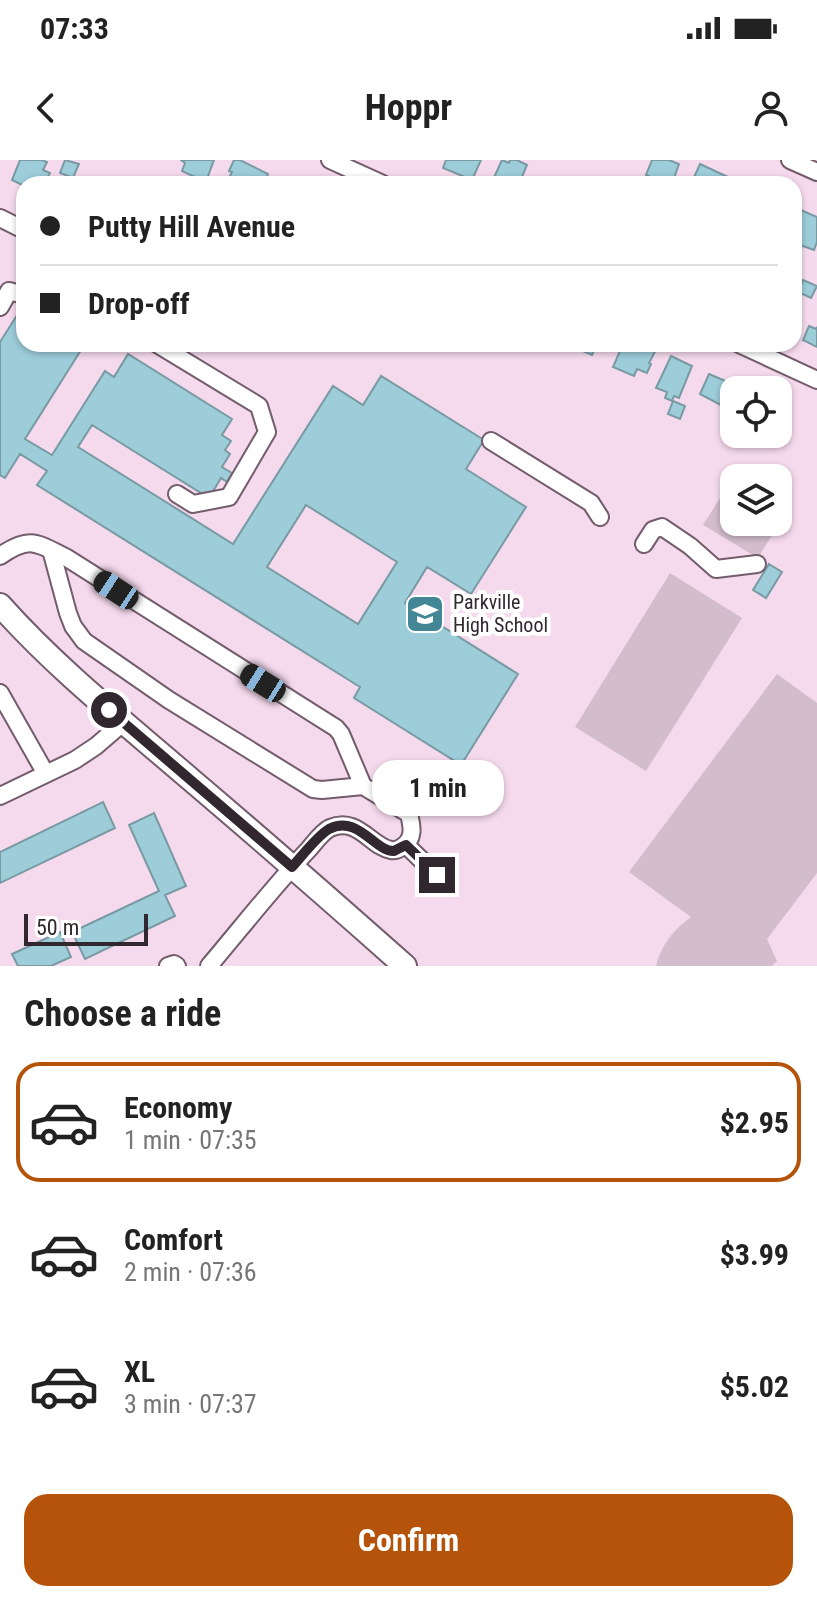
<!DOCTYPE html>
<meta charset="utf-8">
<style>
body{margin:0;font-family:"Roboto Condensed",sans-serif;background:#f6f6f6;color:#222;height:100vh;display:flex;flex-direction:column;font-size:30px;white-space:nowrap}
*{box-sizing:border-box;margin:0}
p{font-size:26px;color:#767676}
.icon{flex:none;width:44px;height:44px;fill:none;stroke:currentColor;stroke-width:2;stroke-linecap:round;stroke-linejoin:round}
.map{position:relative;height:806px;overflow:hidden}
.side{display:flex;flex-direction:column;background:#fff;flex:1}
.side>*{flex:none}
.hud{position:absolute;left:16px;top:16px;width:786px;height:176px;border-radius:24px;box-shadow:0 2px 6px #0004;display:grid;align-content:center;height:176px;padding:0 24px;background:#fff}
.fabs{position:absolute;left:720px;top:216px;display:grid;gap:16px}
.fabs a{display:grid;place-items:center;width:72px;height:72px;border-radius:16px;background:#fff;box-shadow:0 2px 6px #0004;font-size:40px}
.scale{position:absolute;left:24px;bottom:20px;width:124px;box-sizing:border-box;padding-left:8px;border:4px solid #31272e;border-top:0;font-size:22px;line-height:28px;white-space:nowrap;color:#31272e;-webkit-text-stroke:6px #fff;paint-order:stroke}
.end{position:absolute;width:36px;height:36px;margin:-18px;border:10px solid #31272e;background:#fff;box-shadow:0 0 0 4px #fff}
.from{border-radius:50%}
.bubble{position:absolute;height:56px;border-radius:24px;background:#fff;box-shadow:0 2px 6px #0004;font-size:26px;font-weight:700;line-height:56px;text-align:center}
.car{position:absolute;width:24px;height:48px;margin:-24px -12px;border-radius:10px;box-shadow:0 0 6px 2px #0007;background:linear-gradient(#222 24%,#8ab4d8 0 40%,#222 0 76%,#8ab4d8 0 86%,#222 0)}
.hud b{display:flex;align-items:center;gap:28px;height:76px;font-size:30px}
.hud b+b{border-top:2px solid #e0e0e0}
.hud i{width:20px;height:20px;background:#222}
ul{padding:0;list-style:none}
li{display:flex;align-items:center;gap:24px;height:120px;margin:0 16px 12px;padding:0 8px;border:4px solid transparent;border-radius:24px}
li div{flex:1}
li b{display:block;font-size:30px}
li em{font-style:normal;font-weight:700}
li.on{border-color:#b45309}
li>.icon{width:72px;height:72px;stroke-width:1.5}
h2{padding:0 24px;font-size:36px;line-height:96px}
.button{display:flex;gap:16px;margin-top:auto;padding:16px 24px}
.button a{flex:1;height:92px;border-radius:24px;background:#b45309;color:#fff;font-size:32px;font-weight:700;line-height:92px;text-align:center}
.status{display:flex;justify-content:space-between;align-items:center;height:56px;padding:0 40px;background:#fff;direction:ltr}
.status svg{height:22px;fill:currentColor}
header{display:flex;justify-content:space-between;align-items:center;height:104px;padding:0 24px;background:#fff;font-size:36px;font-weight:700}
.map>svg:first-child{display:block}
.green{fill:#d3bccc}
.building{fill:#9ccdd9;stroke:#799aa3;stroke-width:2;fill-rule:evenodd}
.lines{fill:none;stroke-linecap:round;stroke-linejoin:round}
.minor-casing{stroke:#735c6c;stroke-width:20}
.major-casing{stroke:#735c6c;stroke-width:26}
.minor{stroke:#fff;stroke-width:16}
.major{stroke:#fff;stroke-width:22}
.route{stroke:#31272e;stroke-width:10}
.labels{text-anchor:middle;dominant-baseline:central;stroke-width:8;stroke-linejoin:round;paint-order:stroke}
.poi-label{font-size:20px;fill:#31272e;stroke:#fff;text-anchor:start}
</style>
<div class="status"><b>07:33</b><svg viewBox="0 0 49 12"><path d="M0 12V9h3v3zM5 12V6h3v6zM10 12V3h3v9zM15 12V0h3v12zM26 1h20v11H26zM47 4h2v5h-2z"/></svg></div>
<header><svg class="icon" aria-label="back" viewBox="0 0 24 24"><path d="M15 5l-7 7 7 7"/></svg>Hoppr<svg class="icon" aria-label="person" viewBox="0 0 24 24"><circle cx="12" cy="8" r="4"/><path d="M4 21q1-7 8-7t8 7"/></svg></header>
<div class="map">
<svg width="817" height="806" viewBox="0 0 817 806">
<rect width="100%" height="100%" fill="#f5daed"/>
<!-- green -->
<path class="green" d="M732,319L734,320V362H778V347L786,352L758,398L703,365Z
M670,413L742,458L646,611L575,567Z
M777,514L817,543V713L767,779L777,801L772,806H656C661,785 674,769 691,757L629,712Z"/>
<!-- building -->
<path class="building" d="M20,0H42L47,2L43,10L50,13L44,24H24V26L12,20Z
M65,0L79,4L73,18L60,13Z
M181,0H214L205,24L196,20L197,18L182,11L185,3Z
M234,0H240L268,14L264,24H226L232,12L229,11Z
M446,0H481L472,20L443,8Z
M502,0L509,3L510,0H517L527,5L519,24H491Z
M652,0H669L679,4L672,24H651L653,18L646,15Z
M700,4L728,17L725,24H691Z
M794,47L817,57V82L814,90L794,83Z
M803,120L817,126L811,138L798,132Z
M19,152L24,155V184H70L81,190L25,279L52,295L105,211L114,217L128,194L232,259L222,275L231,281L225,290L230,294L222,307L232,313L227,322L221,318L209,338L92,265L78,287L233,384L333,226L363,245L381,216L484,280L466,309L526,347L471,434L427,407L405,443L518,514L461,605L354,538L360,527L37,325L47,311L20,294L5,318L0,315V182ZM306,345L397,402L358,464L267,407Z
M809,166L816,169L817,167V187L803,180Z
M580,184H604L601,191L595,188L592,195L578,189Z
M623,184H659L649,203L651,204L647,213L637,209L634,216L613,207Z
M671,196L692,206L679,238L674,236L672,241L665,238L667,232L656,228Z
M709,214L737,226L734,230L731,239L734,241V252L700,234Z
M673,241L685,246L680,259L668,254Z
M769,404L782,412L766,438L753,430Z
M103,642L115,668L0,723V692Z
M154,653L186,726L165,735L175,756L85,799L72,772L159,731L129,665Z
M60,772L71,797L51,806H18L12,794Z"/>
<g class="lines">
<!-- minor casing -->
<g class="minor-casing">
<path id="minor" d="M330,0L383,24
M790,0L817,12
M0,58L24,70
M0,147L9,131L24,135
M157,184L259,246L267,272L229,337L193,344L177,334
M739,184L817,220
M491,281L591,343L600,357
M644,384L653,370L662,367L690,386L716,409L757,404
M51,390L68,453L73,466L84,481L169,540L313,629L322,630L363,626
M0,396C30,375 37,383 67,398L336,568L341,574L363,626L409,654C412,666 415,679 402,687C399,689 395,691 391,690C371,687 358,656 330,668C322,672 315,682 309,689C274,726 242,767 209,806
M0,533L46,614
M0,636L75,600L96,586L124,562
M406,685L437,715
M168,806L174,804L177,806"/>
</g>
<!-- major casing -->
<g class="major-casing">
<path id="major" d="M0,445C57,509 124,562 189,618C262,680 334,743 405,806"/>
</g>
<!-- minor -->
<use href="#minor" class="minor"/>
<!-- major -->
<use href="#major" class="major"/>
</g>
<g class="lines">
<!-- route -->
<path class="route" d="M109,550L292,707C302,696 317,676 329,669C358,654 375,692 394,691C396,690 403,686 406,685L437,715"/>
</g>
<!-- icons -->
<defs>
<g id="school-square" transform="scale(2)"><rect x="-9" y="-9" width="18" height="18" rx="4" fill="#438696" stroke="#fff"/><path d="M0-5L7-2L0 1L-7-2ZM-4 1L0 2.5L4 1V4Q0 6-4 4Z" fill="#fff"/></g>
</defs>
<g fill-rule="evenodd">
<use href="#school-square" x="425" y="454"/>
</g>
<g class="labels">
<!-- poi labels -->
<g class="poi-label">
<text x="453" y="442">Parkville<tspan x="453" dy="23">High School</tspan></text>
</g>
</g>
</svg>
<div class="fabs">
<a><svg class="icon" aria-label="locate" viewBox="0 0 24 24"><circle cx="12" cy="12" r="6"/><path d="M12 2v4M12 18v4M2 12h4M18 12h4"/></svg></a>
<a><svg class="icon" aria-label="layers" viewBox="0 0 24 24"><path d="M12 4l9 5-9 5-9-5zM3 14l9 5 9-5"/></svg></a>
</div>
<div class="scale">50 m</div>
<i class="end from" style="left:109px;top:550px"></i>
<i class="end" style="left:437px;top:715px"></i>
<div class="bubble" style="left:372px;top:600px;width:132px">1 min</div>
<i class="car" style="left:116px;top:430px;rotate:303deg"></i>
<i class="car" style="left:263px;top:523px;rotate:302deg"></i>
<div class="hud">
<b><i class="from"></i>Putty Hill Avenue</b>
<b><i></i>Drop-off</b>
</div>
</div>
<section class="side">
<h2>Choose a ride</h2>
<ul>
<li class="on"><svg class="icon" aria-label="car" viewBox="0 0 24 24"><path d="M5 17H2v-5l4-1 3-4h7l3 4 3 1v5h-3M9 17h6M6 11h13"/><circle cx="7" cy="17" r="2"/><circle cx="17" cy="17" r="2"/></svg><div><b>Economy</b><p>1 min · 07:35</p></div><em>$2.95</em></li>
<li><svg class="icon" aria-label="car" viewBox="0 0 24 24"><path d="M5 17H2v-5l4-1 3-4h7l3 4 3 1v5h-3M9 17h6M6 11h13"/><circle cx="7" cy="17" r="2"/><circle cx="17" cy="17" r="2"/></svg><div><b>Comfort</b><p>2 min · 07:36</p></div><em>$3.99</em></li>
<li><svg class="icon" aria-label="car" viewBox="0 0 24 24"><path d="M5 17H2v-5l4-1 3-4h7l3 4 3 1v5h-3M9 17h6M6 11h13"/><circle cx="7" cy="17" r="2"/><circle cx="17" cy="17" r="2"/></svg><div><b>XL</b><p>3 min · 07:37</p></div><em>$5.02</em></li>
</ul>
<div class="button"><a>Confirm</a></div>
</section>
